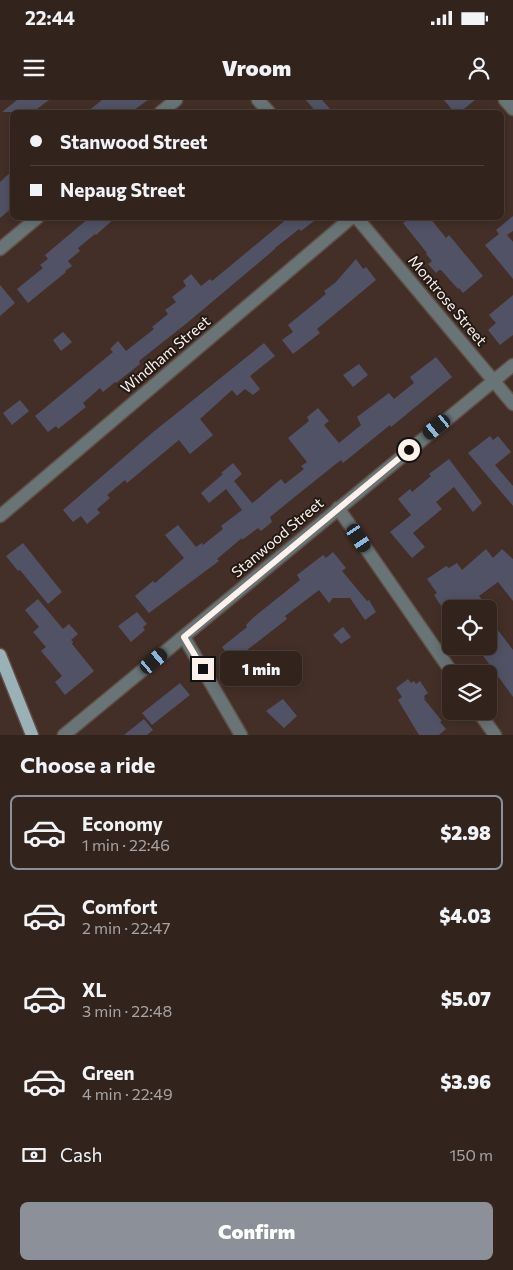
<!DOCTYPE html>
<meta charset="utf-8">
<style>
body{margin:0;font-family:Commissioner,sans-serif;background:#3a2b26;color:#f1f3f6;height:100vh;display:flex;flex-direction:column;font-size:19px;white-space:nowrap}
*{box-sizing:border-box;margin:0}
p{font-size:16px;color:#a8a4a4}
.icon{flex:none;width:28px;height:28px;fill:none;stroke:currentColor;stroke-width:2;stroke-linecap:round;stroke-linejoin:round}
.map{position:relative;height:635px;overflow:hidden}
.drawer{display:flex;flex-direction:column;background:#32231d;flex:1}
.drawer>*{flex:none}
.guide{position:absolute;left:10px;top:10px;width:494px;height:110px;border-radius:8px;box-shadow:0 2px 12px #0003,0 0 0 1px #4d403b;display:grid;align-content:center;height:110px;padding:0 20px;background:#32231d}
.buttons{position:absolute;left:442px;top:500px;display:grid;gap:10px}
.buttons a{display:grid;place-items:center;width:55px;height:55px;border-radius:8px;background:#32231d;box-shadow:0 2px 12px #0003,0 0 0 1px #4d403b;font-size:25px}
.end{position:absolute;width:22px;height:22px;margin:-11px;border:6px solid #fef0eb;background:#111;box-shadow:0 0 0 2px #111}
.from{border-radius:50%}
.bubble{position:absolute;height:35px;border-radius:8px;background:#32231d;box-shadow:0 2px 12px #0003,0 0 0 1px #4d403b;font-size:16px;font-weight:800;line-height:35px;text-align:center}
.car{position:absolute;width:15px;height:30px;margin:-15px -8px;border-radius:6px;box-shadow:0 0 4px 1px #0007;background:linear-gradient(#222 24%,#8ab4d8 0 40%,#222 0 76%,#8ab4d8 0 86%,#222 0)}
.guide b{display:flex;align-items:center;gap:18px;height:48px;font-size:19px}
.guide b+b{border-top:1px solid #4d403b}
.guide i{width:12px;height:12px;background:#f1f3f6}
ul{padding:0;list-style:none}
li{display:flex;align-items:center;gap:15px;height:75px;margin:0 10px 8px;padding:0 10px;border:2px solid transparent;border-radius:8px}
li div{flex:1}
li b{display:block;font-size:19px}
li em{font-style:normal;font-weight:800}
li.current{border-color:#8c9099}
li>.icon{width:45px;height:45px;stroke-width:1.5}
h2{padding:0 20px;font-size:22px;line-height:60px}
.pay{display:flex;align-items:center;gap:12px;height:55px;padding:0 20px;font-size:19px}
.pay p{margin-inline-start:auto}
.cta{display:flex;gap:10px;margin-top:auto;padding:10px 20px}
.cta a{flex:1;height:58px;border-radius:8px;background:#8c9099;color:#fff;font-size:20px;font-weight:800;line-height:58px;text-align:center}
.status{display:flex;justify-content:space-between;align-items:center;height:35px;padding:0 25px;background:#32231d;direction:ltr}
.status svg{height:14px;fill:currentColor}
header{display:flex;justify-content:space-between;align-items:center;height:65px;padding:0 20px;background:#32231d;font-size:22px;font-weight:800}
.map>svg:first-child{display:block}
.building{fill:#525266}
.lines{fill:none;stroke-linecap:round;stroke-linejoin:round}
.minor-casing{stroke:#614e46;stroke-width:15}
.major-casing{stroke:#614e46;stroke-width:15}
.minor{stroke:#687476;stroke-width:12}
.major{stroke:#9ab1b7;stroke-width:12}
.route{stroke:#fef0eb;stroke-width:6}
.labels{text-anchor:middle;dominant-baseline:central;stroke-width:4;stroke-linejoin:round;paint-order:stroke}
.street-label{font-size:15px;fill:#fef0eb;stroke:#231a16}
</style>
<div class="status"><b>22:44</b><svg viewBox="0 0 49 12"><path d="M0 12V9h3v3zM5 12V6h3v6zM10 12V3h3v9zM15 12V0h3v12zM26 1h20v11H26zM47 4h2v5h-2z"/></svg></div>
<header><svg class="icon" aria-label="menu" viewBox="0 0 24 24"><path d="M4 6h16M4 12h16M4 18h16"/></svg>Vroom<svg class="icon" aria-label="person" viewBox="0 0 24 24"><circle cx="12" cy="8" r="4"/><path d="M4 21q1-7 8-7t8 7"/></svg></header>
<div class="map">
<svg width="513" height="635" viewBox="0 0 513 635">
<rect width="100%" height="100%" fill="#432f27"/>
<!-- building -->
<path class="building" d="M17,0H49L33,12H2Z
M102,0H148L131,12H87Z
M306,0H322L333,12H316Z
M444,0H475L460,12H454Z
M12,71V108L0,118V82Z
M513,116V131L507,135L513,142V179L485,145L499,134L496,130Z
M89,118H115L96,135L95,134L78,148L80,151L68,161L72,166L65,171L66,172L28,203L17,189L43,168L40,165L48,159L45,155Z
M288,118H318L301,131L299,129L275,148V149L187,223L139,261L140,264L116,283L115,282L103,292L100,288L83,303L86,307L58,329L56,326L48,332L35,316L113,252L110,249L118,241L126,251L154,229L152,227L168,214L165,210L176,202L172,197L186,186L183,181L191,174L201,186L210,179L212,181Z
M410,118H430L446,138L449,135L483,176L463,193L459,188L458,189L441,170H439L436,173L428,164L432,161L426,154L427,153L403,123Z
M356,159L363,169L366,167L376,180L317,229L320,233L293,254L282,240L293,232L288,225L326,194L324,191L335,183Z
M0,185L15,203L0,216Z
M513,195V235L500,245L488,230L496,223L489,215Z
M63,232L72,242L61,251L53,240Z
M264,243L275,256L250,276L260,289L253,295L245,289L237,296L232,290L200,319L213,335L190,354L179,340L127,383L125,380L107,395L110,398L97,409L100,413L87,424L81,416L73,422L63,410L152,333Z
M436,257L452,277L391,327L390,325L343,363L341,360L307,387L270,417L272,422L261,431L258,428L242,440V438L217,459L219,461L149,513L135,496L153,481L155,483L184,458L165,435L178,425L196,447L202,443L203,445L223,429L221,426L242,410L226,389L209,403L201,393L223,374L221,373L233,363L242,374L234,381L252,403L255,401L281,379L285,384L304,369L301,366L307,362L288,338L309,321L307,317L318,308L329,321L324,325L339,343L361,325L357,317L389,293L394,299L414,283L410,277Z
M359,264L368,275L353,287L343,275Z
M20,300L29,311L12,325L3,313Z
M490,336L493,340L498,336L511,352L495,365L513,386V406L468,353Z
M449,359L482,403L473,412L454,387L436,402L442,409L413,433L425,447L412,458L390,432L411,415L398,399L410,389L412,392L431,376L429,374Z
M23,443L62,492L48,504L20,470L18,471L6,456Z
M486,449L493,458L502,449L513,459V501L498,482L479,496L485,503L477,509H443L434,495L437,493L427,479L446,466L449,468L457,463L462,470Z
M333,452L346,468L342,471L367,501L369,500L376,512L365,520L350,498H333L329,503L319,490L285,516L287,519L233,561L222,547L247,527L246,525L254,517L300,480L297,475L323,455L326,458Z
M38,499L63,529L69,524L78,534L71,540L73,542L72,544L94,571L65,595L55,582L62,576L41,551L46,547L33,532L39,527L25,510Z
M137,512L147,524L143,527L145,530L131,542L118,526Z
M343,527L351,537L341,544L333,535Z
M497,529L513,550V597L476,546H489V535Z
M408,579L411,583L414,581L416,584L420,581L428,593L424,596L425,598L424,599L442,621L440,622L446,629L439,635H419L398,600L402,597L396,588Z
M180,583L190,595L152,625L142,613Z
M283,599L297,616L284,628L266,611Z
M144,619L153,630L147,635H124Z"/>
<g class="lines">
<!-- minor casing -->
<g class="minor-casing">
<path id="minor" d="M258,0L269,12
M505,0L513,9
M161,12L176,0
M357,118L513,304
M0,149L37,118
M338,408L453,574
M0,416L351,118
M184,537L241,635
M478,611L495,635
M64,635L513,265"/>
</g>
<!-- major casing -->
<g class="major-casing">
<path id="major" d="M0,555L32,635"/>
</g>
<!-- minor -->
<use href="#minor" class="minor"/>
<!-- major -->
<use href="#major" class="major"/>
</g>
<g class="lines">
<!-- route -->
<path class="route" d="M203,569L184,537L409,350"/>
</g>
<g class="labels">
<!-- street labels -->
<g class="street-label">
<text transform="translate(448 200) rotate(50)">Montrose Street</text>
<text transform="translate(165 254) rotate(-40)">Windham Street</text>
<text transform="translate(277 437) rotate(-40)">Stanwood Street</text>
</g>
</g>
</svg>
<div class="buttons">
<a><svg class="icon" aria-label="locate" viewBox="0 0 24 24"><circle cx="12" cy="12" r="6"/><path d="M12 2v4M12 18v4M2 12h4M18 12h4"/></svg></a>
<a><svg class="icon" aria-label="layers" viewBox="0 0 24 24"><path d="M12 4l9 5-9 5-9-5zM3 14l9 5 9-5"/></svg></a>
</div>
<i class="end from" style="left:409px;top:350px"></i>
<i class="end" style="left:203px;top:569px"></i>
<div class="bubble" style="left:220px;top:551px;width:82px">1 min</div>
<i class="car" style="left:437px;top:327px;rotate:231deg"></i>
<i class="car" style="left:359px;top:438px;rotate:146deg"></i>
<i class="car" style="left:154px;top:561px;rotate:50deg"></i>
<div class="guide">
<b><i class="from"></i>Stanwood Street</b>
<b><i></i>Nepaug Street</b>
</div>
</div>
<section class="drawer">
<h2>Choose a ride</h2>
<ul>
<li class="current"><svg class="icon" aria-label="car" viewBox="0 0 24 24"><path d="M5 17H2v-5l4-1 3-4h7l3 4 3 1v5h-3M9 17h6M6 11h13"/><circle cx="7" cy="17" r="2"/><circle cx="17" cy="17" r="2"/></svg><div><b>Economy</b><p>1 min · 22:46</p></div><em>$2.98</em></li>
<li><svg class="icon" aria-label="car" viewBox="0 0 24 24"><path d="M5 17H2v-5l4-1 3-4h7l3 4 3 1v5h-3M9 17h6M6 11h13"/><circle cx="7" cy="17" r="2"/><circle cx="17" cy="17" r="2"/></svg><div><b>Comfort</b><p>2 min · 22:47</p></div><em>$4.03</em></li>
<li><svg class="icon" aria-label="car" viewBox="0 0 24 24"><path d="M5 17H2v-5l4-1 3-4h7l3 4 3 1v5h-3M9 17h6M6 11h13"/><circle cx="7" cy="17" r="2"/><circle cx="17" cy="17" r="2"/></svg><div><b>XL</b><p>3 min · 22:48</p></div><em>$5.07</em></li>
<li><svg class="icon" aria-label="car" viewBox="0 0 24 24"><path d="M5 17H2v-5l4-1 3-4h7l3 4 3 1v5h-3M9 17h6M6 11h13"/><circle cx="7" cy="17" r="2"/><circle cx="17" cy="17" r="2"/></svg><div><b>Green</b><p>4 min · 22:49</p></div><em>$3.96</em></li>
</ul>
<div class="pay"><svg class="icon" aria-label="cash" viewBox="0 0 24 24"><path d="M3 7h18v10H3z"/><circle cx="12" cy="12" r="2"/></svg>Cash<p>150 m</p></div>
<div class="cta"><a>Confirm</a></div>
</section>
